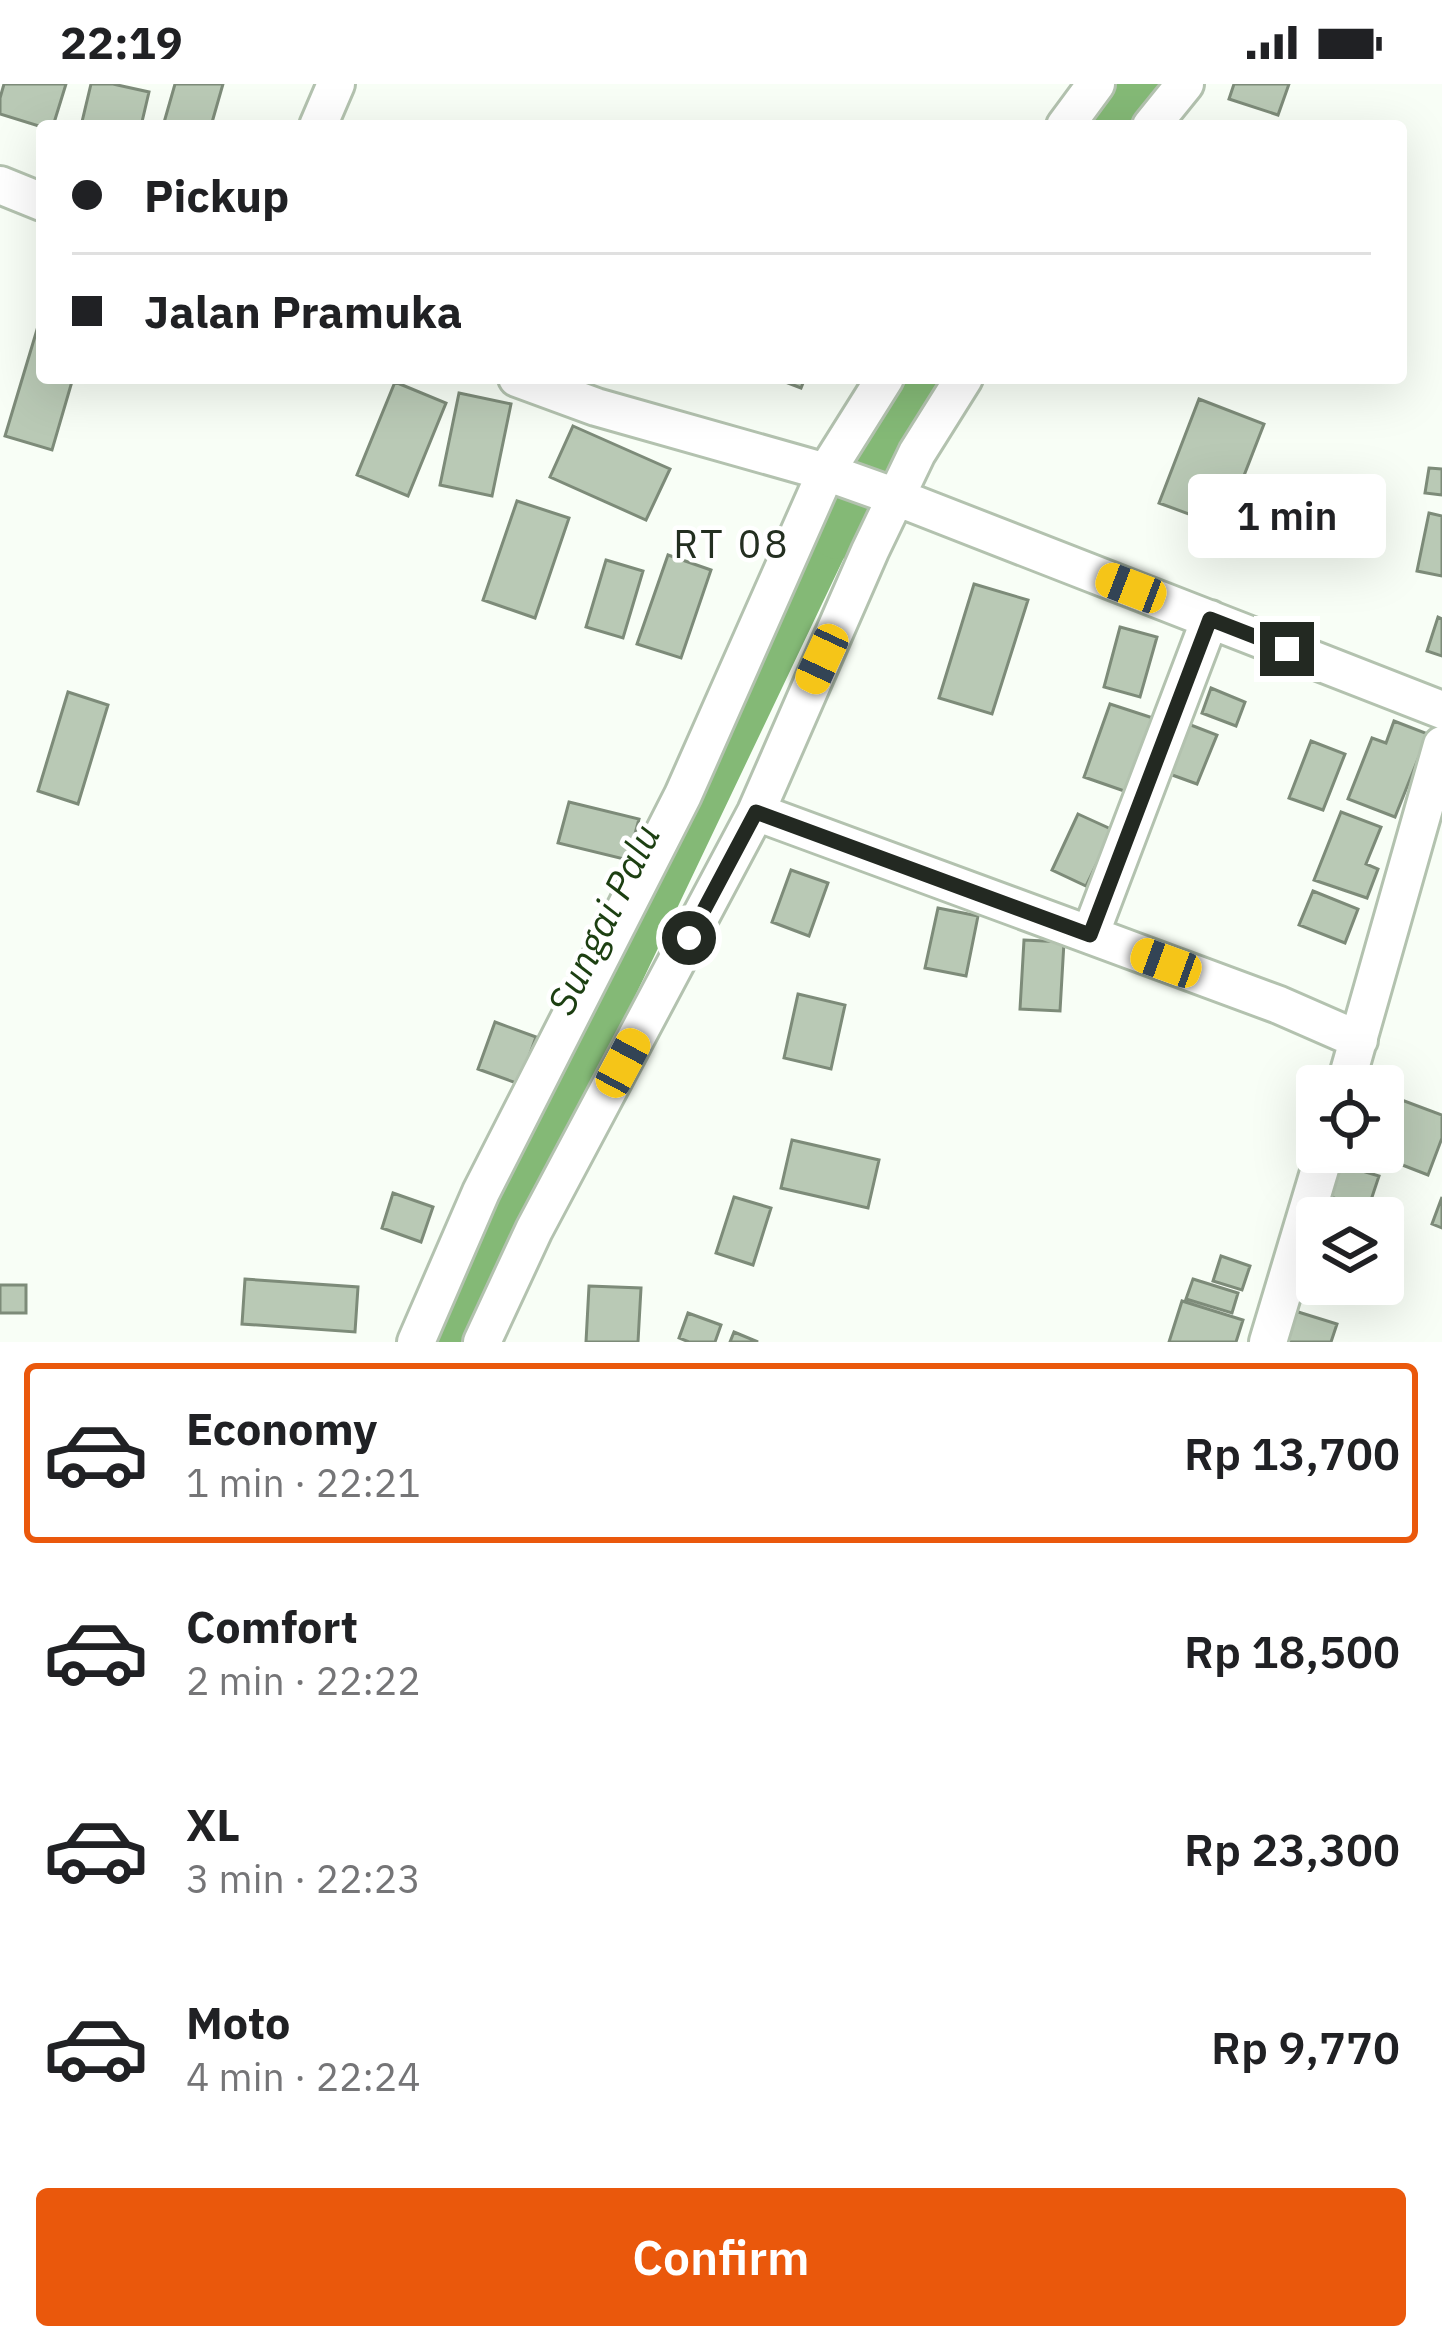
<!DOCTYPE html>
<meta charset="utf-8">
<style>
body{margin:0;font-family:"IBM Plex Sans",sans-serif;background:#f6f6f6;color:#202124;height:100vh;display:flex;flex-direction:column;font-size:45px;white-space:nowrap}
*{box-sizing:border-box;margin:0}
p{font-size:39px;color:#757577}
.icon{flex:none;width:66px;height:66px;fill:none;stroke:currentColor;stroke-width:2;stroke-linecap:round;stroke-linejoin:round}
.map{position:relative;height:1258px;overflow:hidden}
.sheet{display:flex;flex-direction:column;background:#fff;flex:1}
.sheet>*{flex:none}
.top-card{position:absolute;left:36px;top:36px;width:1371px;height:264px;border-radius:12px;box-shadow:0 12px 48px #0002;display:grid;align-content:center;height:264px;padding:0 36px;background:#fff}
.fabs{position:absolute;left:1296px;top:981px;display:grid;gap:24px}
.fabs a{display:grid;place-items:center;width:108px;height:108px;border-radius:12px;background:#fff;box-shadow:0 12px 48px #0002;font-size:60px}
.end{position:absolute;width:54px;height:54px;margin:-27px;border:15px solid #232922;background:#fff;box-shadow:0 0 0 6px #fff}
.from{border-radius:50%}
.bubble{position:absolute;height:84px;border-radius:12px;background:#fff;box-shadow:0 12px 48px #0002;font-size:39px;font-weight:600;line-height:84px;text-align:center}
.car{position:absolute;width:36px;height:72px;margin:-36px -18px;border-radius:15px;box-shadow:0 0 9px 3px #0007;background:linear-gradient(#f5c518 24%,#345 0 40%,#f5c518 0 76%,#345 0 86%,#f5c518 0)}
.top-card b{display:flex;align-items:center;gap:42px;height:114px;font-size:45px}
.top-card b+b{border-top:3px solid #e0e0e0}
.top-card i{width:30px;height:30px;background:#202124}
ul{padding:21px 0 0;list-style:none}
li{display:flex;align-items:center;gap:36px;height:180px;margin:0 24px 18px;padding:0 12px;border:6px solid transparent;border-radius:12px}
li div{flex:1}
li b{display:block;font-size:45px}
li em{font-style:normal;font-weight:600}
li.active{border-color:#ea580c}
li>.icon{width:108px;height:108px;stroke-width:1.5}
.button{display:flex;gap:24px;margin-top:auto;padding:24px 36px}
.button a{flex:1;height:138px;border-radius:12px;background:#ea580c;color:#fff;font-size:48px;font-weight:600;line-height:138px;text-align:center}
.status{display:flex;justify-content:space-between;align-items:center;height:84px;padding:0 60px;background:#fff;direction:ltr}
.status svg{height:33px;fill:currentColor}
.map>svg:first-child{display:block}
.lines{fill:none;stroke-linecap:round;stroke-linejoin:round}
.canal{stroke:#84b976;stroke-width:33}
.river{stroke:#84b976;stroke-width:54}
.building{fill:#b9c9b5;stroke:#7d8b79;stroke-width:3}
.minor-casing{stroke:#b3c2af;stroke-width:42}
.minor{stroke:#fff;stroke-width:36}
.route{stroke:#232922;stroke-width:15}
.labels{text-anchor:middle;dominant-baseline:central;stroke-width:9;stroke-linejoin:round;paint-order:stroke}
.neighbourhood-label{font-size:39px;letter-spacing:3px;fill:#232f20;stroke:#fff}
.water-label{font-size:39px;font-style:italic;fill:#1c3f11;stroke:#fff}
</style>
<div class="status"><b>22:19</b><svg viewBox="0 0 49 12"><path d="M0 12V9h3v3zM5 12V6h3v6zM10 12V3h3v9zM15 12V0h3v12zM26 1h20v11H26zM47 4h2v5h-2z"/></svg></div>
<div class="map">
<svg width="1442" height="1258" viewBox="0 0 1442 1258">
<rect width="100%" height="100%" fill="#f8fef6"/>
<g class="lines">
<!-- canal -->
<path class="canal" d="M444,1258L545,1063L838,448"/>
<!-- river -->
<path class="river" d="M1111,42L1141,0
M838,448L888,357L932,294"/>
</g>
<!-- building -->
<path class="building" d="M4,0H66L53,42L42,43L0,30V14Z
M91,0H113L149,8L141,42H81Z
M175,0H223L211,42H163Z
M1234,0H1289L1278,31L1229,15Z
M42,229V294H73L52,366L5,352Z
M775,294H805L801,304Z
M395,298L446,319L408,412L357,391Z
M459,309L511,320L492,412L440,401Z
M1199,315L1264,340L1224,443L1159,419Z
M573,342L670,385L646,436L550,393Z
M1429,384L1442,385V411L1425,409Z
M517,417L569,434L535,534L483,516Z
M1429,429L1442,432V492L1417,487Z
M668,471L711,486L681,574L637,560Z
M606,476L643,487L623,554L586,543Z
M974,500L1028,516L992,630L939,614Z
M1438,533L1442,535V572L1427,567Z
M1120,543L1157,553L1140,613L1104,603Z
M1211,604L1245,618L1236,642L1202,629Z
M68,608L108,621L78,720L38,707Z
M1110,620L1156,635L1130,709L1084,693Z
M1394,637L1428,650L1395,733L1348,715L1372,654L1386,659Z
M1183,638L1217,651L1197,700L1164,688Z
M1311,657L1345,670L1323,726L1289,714Z
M569,718L639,735L628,776L558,759Z
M1341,728L1381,743L1366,780L1378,785L1367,814L1314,796Z
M1078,730L1113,746L1086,802L1052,786Z
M791,786L828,799L809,852L772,838Z
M1313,807L1358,825L1345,859L1299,841Z
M938,824L978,832L966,892L925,884Z
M1024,856L1064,858L1060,927L1020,925Z
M798,910L845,921L831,985L784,974Z
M495,938L536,953L519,1000L478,985Z
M1391,1012L1442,1031V1054L1428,1091L1369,1068H1383V1026Z
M792,1056L879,1076L868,1124L781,1104Z
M1329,1077L1379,1092L1368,1125L1318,1109Z
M393,1109L433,1123L421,1158L382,1144Z
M734,1113L771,1124L753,1181L716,1169Z
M1442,1113V1144L1432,1140Z
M1221,1172L1250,1182L1242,1206L1213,1197Z
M245,1195L358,1203L355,1248L242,1240Z
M1193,1195L1238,1209L1232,1229L1186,1215Z
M0,1201H26V1229H0Z
M589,1202L641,1204L638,1258H586Z
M1182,1217L1243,1236L1236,1258H1169Z
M1295,1227L1337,1240L1331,1258H1285Z
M688,1229L721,1241L715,1258H689L679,1254Z
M734,1248L758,1258H730Z"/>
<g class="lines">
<!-- minor casing -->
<g class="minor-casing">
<path id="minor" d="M318,42L336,0
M1065,42L1096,0
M1151,42L1185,0
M0,101L42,118
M517,294L596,323L826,388L896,413L1442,626
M756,728L1090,851L1210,535
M1090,851L1279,921L1359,956
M1345,1002L1442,661
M416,1258L481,1108L683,711L826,388L885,294
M482,1258L534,1146L756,728L870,467L917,369L964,294
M1268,1258L1325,1068"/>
</g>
<!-- minor -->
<use href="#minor" class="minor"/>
</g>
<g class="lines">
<!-- route -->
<path class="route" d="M689,854L756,728L1090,851L1210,535L1287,565"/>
</g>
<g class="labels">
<!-- neighbourhood labels -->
<g class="neighbourhood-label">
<text x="732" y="459">RT 08</text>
</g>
<!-- water labels -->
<g class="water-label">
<text transform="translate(603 835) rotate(-64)">Sungai Palu</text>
</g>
</g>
</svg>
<div class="fabs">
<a><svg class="icon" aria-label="locate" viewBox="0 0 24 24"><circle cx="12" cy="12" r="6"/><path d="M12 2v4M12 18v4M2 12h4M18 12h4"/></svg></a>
<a><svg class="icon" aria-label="layers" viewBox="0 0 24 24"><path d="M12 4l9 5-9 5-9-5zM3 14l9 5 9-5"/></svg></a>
</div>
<i class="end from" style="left:689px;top:854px"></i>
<i class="end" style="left:1287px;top:565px"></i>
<div class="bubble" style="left:1188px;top:390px;width:198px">1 min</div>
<i class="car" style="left:1131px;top:504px;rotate:291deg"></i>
<i class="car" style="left:822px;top:575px;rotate:205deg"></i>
<i class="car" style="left:1166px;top:879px;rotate:290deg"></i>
<i class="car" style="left:623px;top:979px;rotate:28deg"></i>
<div class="top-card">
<b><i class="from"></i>Pickup</b>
<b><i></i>Jalan Pramuka</b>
</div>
</div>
<section class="sheet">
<ul>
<li class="active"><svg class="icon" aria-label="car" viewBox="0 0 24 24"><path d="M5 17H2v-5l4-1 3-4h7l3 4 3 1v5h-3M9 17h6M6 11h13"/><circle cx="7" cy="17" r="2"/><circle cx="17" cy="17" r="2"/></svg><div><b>Economy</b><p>1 min · 22:21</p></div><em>Rp 13,700</em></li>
<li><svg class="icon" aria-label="car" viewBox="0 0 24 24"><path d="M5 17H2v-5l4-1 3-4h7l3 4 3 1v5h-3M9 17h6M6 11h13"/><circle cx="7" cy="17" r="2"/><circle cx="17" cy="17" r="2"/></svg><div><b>Comfort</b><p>2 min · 22:22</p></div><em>Rp 18,500</em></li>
<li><svg class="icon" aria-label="car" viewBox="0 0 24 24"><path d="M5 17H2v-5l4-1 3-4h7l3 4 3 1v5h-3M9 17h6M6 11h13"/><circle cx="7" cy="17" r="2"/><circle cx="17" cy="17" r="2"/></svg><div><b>XL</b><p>3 min · 22:23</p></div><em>Rp 23,300</em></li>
<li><svg class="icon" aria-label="car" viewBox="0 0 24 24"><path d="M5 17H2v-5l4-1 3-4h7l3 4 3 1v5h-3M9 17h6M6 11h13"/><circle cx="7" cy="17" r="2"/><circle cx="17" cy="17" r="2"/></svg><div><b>Moto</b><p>4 min · 22:24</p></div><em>Rp 9,770</em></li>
</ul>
<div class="button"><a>Confirm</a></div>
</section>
